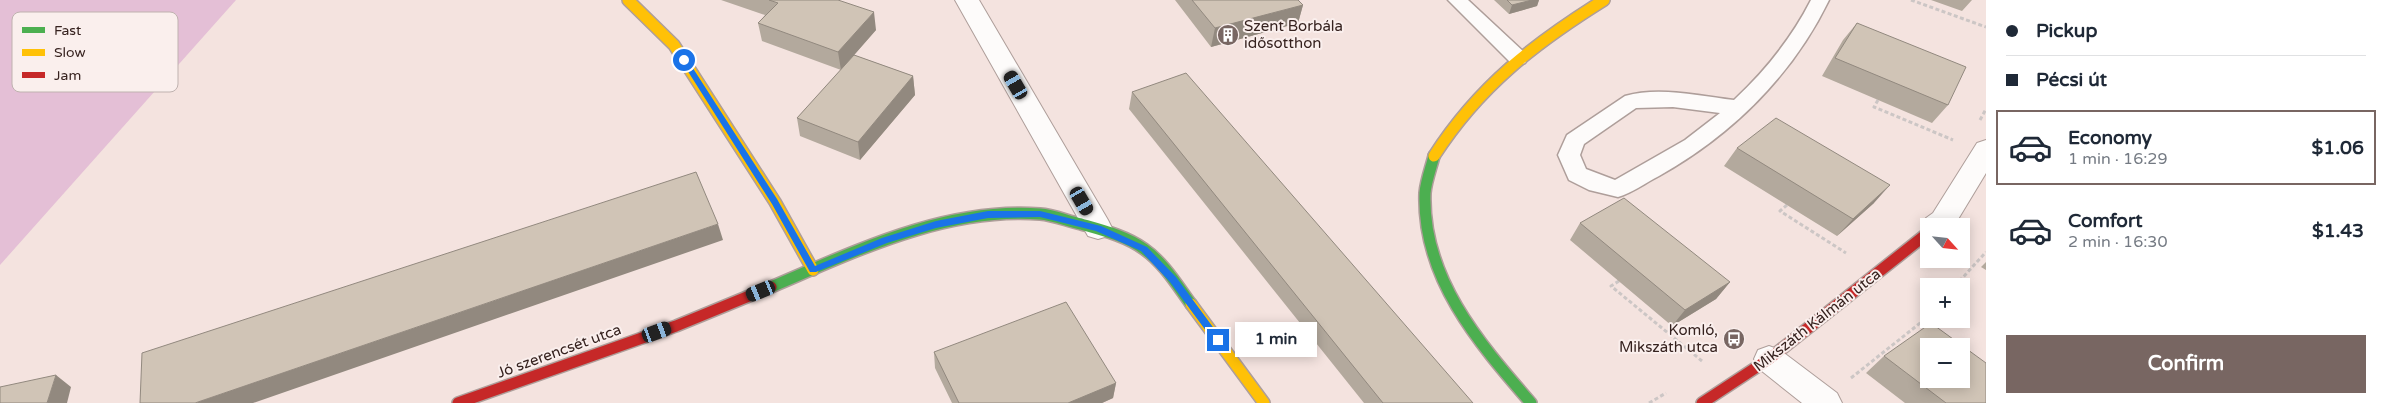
<!DOCTYPE html>
<meta charset="utf-8">
<style>
body{margin:0;font-family:"Varela Round",sans-serif;background:#f6f6f7;color:#1f2937;height:100vh;display:flex;flex-direction:column;font-size:19px;white-space:nowrap}
*{box-sizing:border-box;margin:0}
p{font-size:16px;color:#747a83}
.icon{flex:none;width:28px;height:28px;fill:none;stroke:currentColor;stroke-width:2;stroke-linecap:round;stroke-linejoin:round}
.map{position:relative;flex:1;overflow:hidden}
.drawer{display:flex;flex-direction:column;background:#fff;width:400px}
.drawer>*{flex:none}
.hud{display:grid;align-content:center;height:110px;padding:0 20px;background:#fff}
.needle{width:32px;rotate:117deg}
.buttons{position:absolute;left:1920px;top:218px;display:grid;gap:10px}
.buttons a{display:grid;place-items:center;width:50px;height:50px;border-radius:0px;background:#fff;box-shadow:0 2px 12px #0003;font-size:25px}
.end{position:absolute;width:22px;height:22px;margin:-11px;border:6px solid #1a73e8;background:#fff;box-shadow:0 0 0 2px #fff}
.from{border-radius:50%}
.bubble{position:absolute;height:35px;border-radius:0px;background:#fff;box-shadow:0 2px 12px #0003;font-size:16px;font-weight:700;line-height:35px;text-align:center}
.car{position:absolute;width:15px;height:30px;margin:-15px -8px;border-radius:6px;box-shadow:0 0 4px 1px #0007;background:linear-gradient(#222 24%,#8ab4d8 0 40%,#222 0 76%,#8ab4d8 0 86%,#222 0)}
.hud b{display:flex;align-items:center;gap:18px;height:48px;font-size:19px}
.hud b+b{border-top:1px solid #e0e1e3}
.hud i{width:12px;height:12px;background:#1f2937}
ul{padding:0;list-style:none}
li{display:flex;align-items:center;gap:15px;height:75px;margin:0 10px 8px;padding:0 10px;border:2px solid transparent;border-radius:0px}
li div{flex:1}
li b{display:block;font-size:19px}
li em{font-style:normal;font-weight:700}
li.on{border-color:#786662}
li>.icon{width:45px;height:45px;stroke-width:1.5}
.button{display:flex;gap:10px;margin-top:auto;padding:10px 20px}
.button a{flex:1;height:58px;border-radius:0px;background:#786662;color:#fff;font-size:20px;font-weight:700;line-height:58px;text-align:center}
main{display:flex;flex:1;min-height:0}
.map>svg:first-child{display:block}
.forest{fill:#e4bfd6}
.lines{fill:none;stroke-linecap:round;stroke-linejoin:round}
.lane-casing{stroke:#ae9e9a;stroke-width:3}
.street-casing{stroke:#ae9e9a;stroke-width:2}
.fast-casing{stroke:#ae9e9a;stroke-width:14}
.slow-casing{stroke:#ae9e9a;stroke-width:14}
.jam-casing{stroke:#ae9e9a;stroke-width:14}
.path{stroke:#ccc6c5;stroke-width:3;stroke-dasharray:4 2.5;stroke-linecap:butt}
.lane{fill:#fdfbfa;fill-rule:evenodd}
.street{fill:#fdfbfa;fill-rule:evenodd}
.fast{stroke:#4caf50;stroke-width:11}
.slow{stroke:#ffc107;stroke-width:11}
.jam{stroke:#c62828;stroke-width:11}
.wall{fill:#b3a99d}
.shaded-wall{fill:#92897f}
.building{fill:#d0c4b6;stroke:#92897f;fill-rule:evenodd}
.route{fill:#1a73e8}
.labels{text-anchor:middle;dominant-baseline:central;stroke-width:4;stroke-linejoin:round;paint-order:stroke}
.poi-label{font-size:15px;fill:#36221f;stroke:#faefed;text-anchor:start}
.street-label{font-size:15px;fill:#36221f;stroke:#faefed}
.key{fill:#faefed;stroke:#bfb2af;stroke-width:1}
.key-label{font-size:14px;fill:#36221f}
</style>
<main>
<div class="map">
<svg width="1986" height="403" viewBox="0 0 1986 403">
<rect width="100%" height="100%" fill="#f4e3df"/>
<!-- forest -->
<path class="forest" d="M0,0H236L0,265Z"/>
<g class="lines">
<!-- lane casing -->
<g class="lane-casing">
<path id="lane" d="M1448,0H1468L1525,53L1528,58L1525,63L1518,65L1511,63Z
M1811,0H1829C1792,76 1732,135 1659,176C1645,183 1632,193 1618,197L1589,190L1569,180L1558,155L1567,135L1625,96C1659,86 1700,96 1734,100C1766,70 1791,39 1811,0ZM1673,107L1720,113L1685,140L1615,180L1586,169L1580,155L1584,144L1636,108Z"/>
</g>
<!-- street casing -->
<g class="street-casing">
<path id="street" d="M955,0H979L1108,220L1112,228L1108,236L1098,239L1088,236Z
M1986,140V173L1954,226H1929V234H1926L1922,226L1926,218L1933,213L1977,143Z
M1769,346L1780,350L1837,393L1842,403H1802L1758,368L1754,359L1758,350Z"/>
</g>
<!-- fast casing -->
<g class="fast-casing">
<path id="fast" d="M1434,156C1431,168 1426,181 1425,193C1422,278 1479,343 1531,403
M771,287C856,251 945,207 1040,214C1054,215 1067,221 1081,224C1102,230 1126,236 1144,249C1164,263 1177,285 1191,304"/>
</g>
<!-- slow casing -->
<g class="slow-casing">
<path id="slow" d="M628,0L674,45L775,202L813,270
M1434,156C1479,86 1535,43 1604,0
M1191,304L1264,403"/>
</g>
<!-- jam casing -->
<g class="jam-casing">
<path id="jam" d="M458,403L676,326L771,287
M1702,403L1769,359L1929,232"/>
</g>
<!-- path -->
<path class="path" d="M1911,0L1986,27
M1878,100L1874,107L1953,140
M1980,120L1986,109
M1787,205L1780,211L1846,253
M1619,281L1611,286L1702,361
M1955,286L1986,252
M1851,378L1929,316
M1649,403L1666,393"/>
<!-- lane -->
<use href="#lane" class="lane"/>
<!-- street -->
<use href="#street" class="street"/>
<!-- fast -->
<use href="#fast" class="fast"/>
<!-- slow -->
<use href="#slow" class="slow"/>
<!-- jam -->
<use href="#jam" class="jam"/>
</g>
<!-- wall -->
<path class="wall" d="M721,0H838L876,30L854,55L913,76L915,95L860,160L800,136L797,118L841,70L762,41L758,23L765,15Z
M1175,0H1298L1303,5L1298,23L1211,47Z
M1494,0H1539L1537,6L1509,14Z
M1931,0H1972L1962,11Z
M1857,23L1948,105L1932,123L1822,76L1843,40Z
M1132,92L1473,403H1364L1129,109Z
M1737,148L1874,203L1837,236L1724,166Z
M1580,223L1730,282L1716,299L1672,326L1570,240Z
M1986,262V270L1981,267Z
M934,352L1116,383L1113,398L1102,403H952L935,368Z
M1884,356L1986,403H1905L1866,373Z"/>
<!-- shaded-wall -->
<path class="shaded-wall" d="M1532,0H1539L1537,6L1509,14L1512,5Z
M1303,5L1298,23L1211,47L1215,28Z
M874,12L876,30L841,70L838,52Z
M913,76L915,95L860,160L858,142Z
M1890,185L1874,203L1837,236L1853,219Z
M718,224L723,240L253,403H195Z
M1730,282L1716,299L1672,326L1685,310Z
M56,375L71,387L67,403H47Z
M1116,383L1113,398L1102,403H1068Z"/>
<!-- building -->
<path class="building" d="M769,0H838L874,12L838,52L758,23L778,3Z
M1192,0H1298L1303,5L1215,28Z
M1507,0H1532L1512,5Z
M1857,23L1966,67L1948,105L1835,58Z
M854,55L913,76L858,142L797,118Z
M1186,73L1473,403H1383L1132,92Z
M1776,118L1890,185L1853,219L1737,148Z
M696,172L718,224L195,403H140L142,353Z
M1624,198L1730,282L1685,310L1580,223Z
M1066,302L1116,383L1068,403H959L934,352Z
M1931,323L1986,363V403H1946L1884,356ZM1929,346H1961V379H1929Z
M56,375L47,403H0V387Z"/>
<!-- route -->
<path class="route" d="M682,59H687L777,199L815,266L882,238L936,221L988,211H1040L1101,226L1147,247L1176,277L1221,338V343H1215L1170,282L1141,251L1096,231L1040,217L988,218L936,228L887,243L816,272H810L772,204L682,62Z"/>
<!-- icons -->
<defs>
<g id="building-disc" transform="scale(1.125)"><circle r="9.5" fill="#786662" stroke="#faefed"/><path d="M-4-6H4V6H1V3H-1V6H-4ZM-2.5-4.3h1.7v1.8h-1.7ZM.8-4.3h1.7v1.8H.8ZM-2.5-1h1.7V.8h-1.7ZM.8-1h1.7V.8H.8Z" fill="#fff"/></g>
<g id="bus-disc" transform="scale(1.125)"><circle r="9.5" fill="#786662" stroke="#faefed"/><path d="M-5-6H5V4H4V6H2V4H-2V6H-4V4H-5ZM-3.5-4V0h7V-4ZM-3.5 1.2v1.5H-2V1.2ZM2 1.2v1.5H3.5V1.2Z" fill="#fff"/></g>
</defs>
<g fill-rule="evenodd">
<use href="#building-disc" x="1228" y="35"/>
<use href="#bus-disc" x="1734" y="339"/>
</g>
<g class="labels">
<!-- poi labels -->
<g class="poi-label">
<text x="1244" y="26">Szent Borbála<tspan x="1244" dy="17">idősotthon</tspan></text>
<text x="1718" y="330" text-anchor="end">Komló,<tspan x="1718" dy="17">Mikszáth utca</tspan></text>
</g>
<!-- street labels -->
<g class="street-label">
<text transform="translate(1817 320) rotate(-38)">Mikszáth Kálmán utca</text>
<text transform="translate(559 351) rotate(-20)">Jó szerencsét utca</text>
</g>
</g>
<!-- legend -->
<rect x="12" y="12" width="166" height="80" rx="8" class="key"/>
<rect x="22" y="27" width="23" height="6" fill="#4caf50"/>
<rect x="22" y="49" width="23" height="7" fill="#ffc107"/>
<rect x="22" y="72" width="23" height="6" fill="#c62828"/>
<g class="key-label">
<text x="54" y="35">Fast</text>
<text x="54" y="57">Slow</text>
<text x="54" y="80">Jam</text>
</g>
</svg>
<div class="buttons">
<a><svg class="needle" viewBox="-14 -14 28 28"><path d="M0-13l5 13h-10z" fill="#e53935"/><path d="M0 13l5-13h-10z" fill="#747a83"/></svg></a>
<a>+</a>
<a>−</a>
</div>
<i class="end from" style="left:684px;top:60px"></i>
<i class="end" style="left:1218px;top:340px"></i>
<div class="bubble" style="left:1235px;top:322px;width:82px">1 min</div>
<i class="car" style="left:1016px;top:85px;rotate:330deg"></i>
<i class="car" style="left:1082px;top:201px;rotate:150deg"></i>
<i class="car" style="left:761px;top:291px;rotate:248deg"></i>
<i class="car" style="left:657px;top:332px;rotate:70deg"></i>
</div>
<section class="drawer">
<div class="hud">
<b><i class="from"></i>Pickup</b>
<b><i></i>Pécsi út</b>
</div>
<ul>
<li class="on"><svg class="icon" aria-label="car" viewBox="0 0 24 24"><path d="M5 17H2v-5l4-1 3-4h7l3 4 3 1v5h-3M9 17h6M6 11h13"/><circle cx="7" cy="17" r="2"/><circle cx="17" cy="17" r="2"/></svg><div><b>Economy</b><p>1 min · 16:29</p></div><em>$1.06</em></li>
<li><svg class="icon" aria-label="car" viewBox="0 0 24 24"><path d="M5 17H2v-5l4-1 3-4h7l3 4 3 1v5h-3M9 17h6M6 11h13"/><circle cx="7" cy="17" r="2"/><circle cx="17" cy="17" r="2"/></svg><div><b>Comfort</b><p>2 min · 16:30</p></div><em>$1.43</em></li>
</ul>
<div class="button"><a>Confirm</a></div>
</section>
</main>
